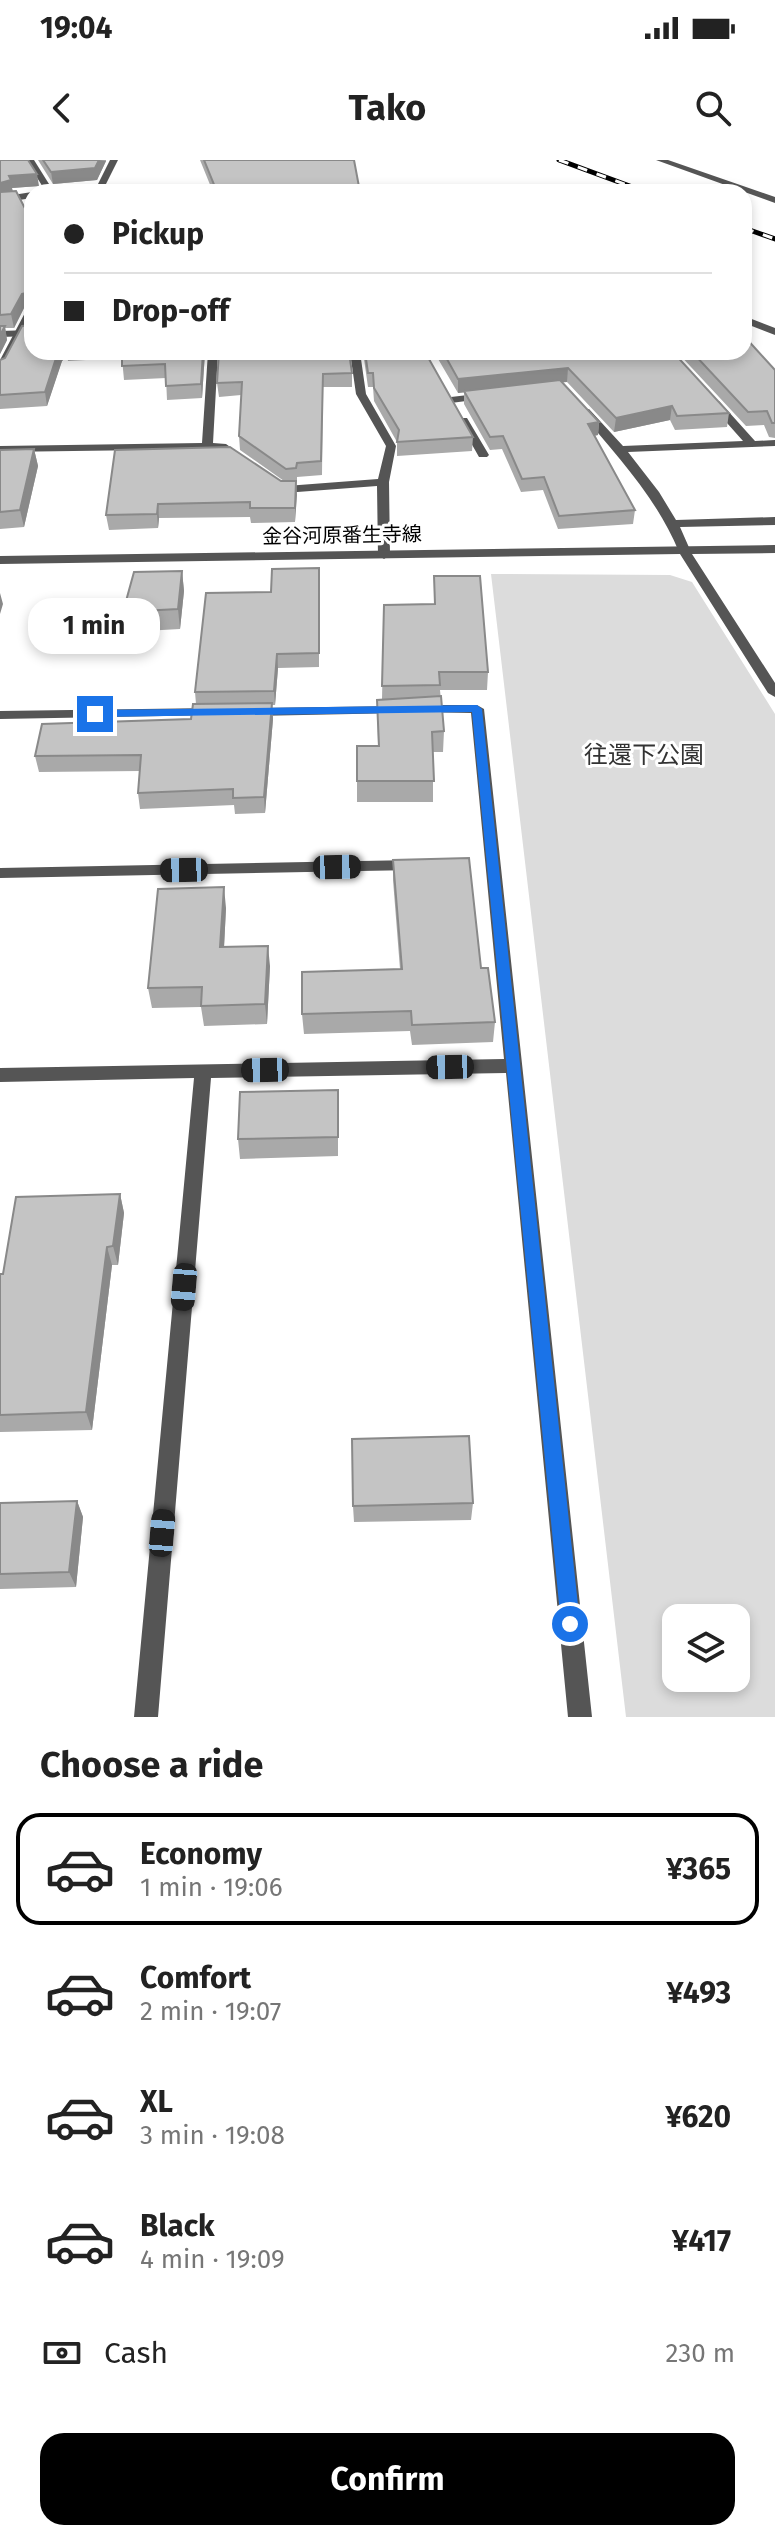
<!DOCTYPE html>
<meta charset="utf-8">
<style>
body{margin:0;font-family:"Fira Sans","Noto Sans JP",sans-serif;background:#f6f6f6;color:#222;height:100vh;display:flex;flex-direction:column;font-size:30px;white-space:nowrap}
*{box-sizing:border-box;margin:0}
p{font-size:26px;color:#767676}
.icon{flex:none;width:44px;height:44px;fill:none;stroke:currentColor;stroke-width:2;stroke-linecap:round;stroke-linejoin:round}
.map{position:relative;height:1557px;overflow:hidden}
.sheet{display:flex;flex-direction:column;background:#fff;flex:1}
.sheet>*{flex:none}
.guide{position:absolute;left:24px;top:24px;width:728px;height:176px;border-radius:24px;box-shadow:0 4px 12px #0003;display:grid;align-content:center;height:176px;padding:0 40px;background:#fff}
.buttons{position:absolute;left:662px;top:1444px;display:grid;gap:16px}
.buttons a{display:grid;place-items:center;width:88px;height:88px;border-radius:16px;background:#fff;box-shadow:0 4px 12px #0003;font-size:40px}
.end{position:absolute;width:36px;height:36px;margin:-18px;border:10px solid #1a73e8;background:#fff;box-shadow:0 0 0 4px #fff}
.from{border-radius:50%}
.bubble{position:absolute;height:56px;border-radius:24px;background:#fff;box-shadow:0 4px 12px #0003;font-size:26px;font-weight:700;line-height:56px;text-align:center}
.car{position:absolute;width:24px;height:48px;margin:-24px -12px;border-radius:10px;box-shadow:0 0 6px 2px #0007;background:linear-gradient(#222 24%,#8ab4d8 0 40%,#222 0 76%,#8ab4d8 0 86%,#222 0)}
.guide b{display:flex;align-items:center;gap:28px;height:76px;font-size:30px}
.guide b+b{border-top:2px solid #e0e0e0}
.guide i{width:20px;height:20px;background:#222}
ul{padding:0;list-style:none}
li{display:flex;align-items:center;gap:24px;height:112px;margin:0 16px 12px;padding:0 24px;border:4px solid transparent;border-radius:24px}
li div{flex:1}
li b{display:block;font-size:30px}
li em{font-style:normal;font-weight:700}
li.active{border-color:#000}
li>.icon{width:72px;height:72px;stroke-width:1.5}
h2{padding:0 40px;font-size:36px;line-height:96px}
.pay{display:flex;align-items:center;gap:20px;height:88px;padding:0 40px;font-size:30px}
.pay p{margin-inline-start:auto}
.action{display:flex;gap:16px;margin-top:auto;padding:16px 40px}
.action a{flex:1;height:92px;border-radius:24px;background:#000;color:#fff;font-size:32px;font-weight:700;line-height:92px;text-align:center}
.status{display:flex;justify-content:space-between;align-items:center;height:56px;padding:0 40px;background:#fff;direction:ltr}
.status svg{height:22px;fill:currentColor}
header{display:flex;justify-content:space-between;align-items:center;height:104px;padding:0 40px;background:#fff;font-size:36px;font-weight:700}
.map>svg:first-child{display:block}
.green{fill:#dcdcdc;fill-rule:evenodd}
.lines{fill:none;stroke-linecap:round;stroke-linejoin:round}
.minor{fill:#555;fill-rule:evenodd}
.tertiary{fill:#555;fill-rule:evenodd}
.rail-casing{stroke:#000;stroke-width:5}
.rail{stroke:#fff;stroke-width:3;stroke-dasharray:10;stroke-linecap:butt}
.wall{fill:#a9a9a9}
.shaded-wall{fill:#898989}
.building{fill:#c4c4c4;stroke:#898989;stroke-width:2}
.route{fill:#1a73e8}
.labels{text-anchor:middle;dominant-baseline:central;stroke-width:6;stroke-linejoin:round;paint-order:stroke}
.far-street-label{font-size:20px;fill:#000;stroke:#fff}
.park-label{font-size:24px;fill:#333;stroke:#fff}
</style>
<div class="status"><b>19:04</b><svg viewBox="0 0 49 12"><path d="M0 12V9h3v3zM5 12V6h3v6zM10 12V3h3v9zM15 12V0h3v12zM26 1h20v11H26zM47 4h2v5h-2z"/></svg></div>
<header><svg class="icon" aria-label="back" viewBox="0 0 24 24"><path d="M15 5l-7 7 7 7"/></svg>Tako<svg class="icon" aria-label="search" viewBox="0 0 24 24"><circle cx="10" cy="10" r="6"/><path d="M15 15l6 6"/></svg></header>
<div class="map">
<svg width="775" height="1557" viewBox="0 0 775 1557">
<rect width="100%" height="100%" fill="#fff"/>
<!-- green -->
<path class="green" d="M491,414L670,415L692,422L775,554V1557H626ZM676,1458H736V1518H676Z"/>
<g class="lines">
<!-- minor -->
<path class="minor" d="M110,0H118L102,32H94Z
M656,0H668L775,37V43Z
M32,32V38L0,43V37Z
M744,156L775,168V175L744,163Z
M32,170V176L0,177V171Z
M208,192H218L213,283L226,284L243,296V300H235L220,289L0,292V286L202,283Z
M350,192H360L366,234L396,286L389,322L390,395L384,399L378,395L377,326L284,333L271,325L277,322L286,326L378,319L386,286L356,234Z
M485,233L490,236L489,238L451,243L446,240L451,237Z
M711,241H719L755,281L775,280V286L628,292L659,332L676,360L775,357V365L680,367L691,392L685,396L679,392C656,336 617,297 580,251L589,249L623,286L743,281L711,245Z
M459,258H467L489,295L487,297H479L458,260Z
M420,545H477L484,549L592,1557H568L506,913L211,918L158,1557H134L194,918L0,922V908L504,899L471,553L415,552L413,549L415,546Z
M397,546L402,547L404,550L402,553L252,556L245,552L252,548Z
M213,548L218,549L220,552L218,555L0,559V551Z
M414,700L422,705L414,710L0,718V708Z"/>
<!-- tertiary -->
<path class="tertiary" d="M26,0H34L54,32H46Z
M32,146V158L5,210L0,213V200L27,149Z
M775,385V393L692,394L775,523V537L768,533L680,394L0,404V396Z"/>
<!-- rail casing -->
<g class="rail-casing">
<path id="rail" d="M559,0L646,32
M744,68L775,79"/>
</g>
<!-- rail -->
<use href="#rail" class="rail"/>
</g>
<!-- wall -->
<path class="wall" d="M0,0L39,26L12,28L24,148L14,168H5L7,180L0,194Z
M38,0H106V1L97,20L53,24Z
M200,0H354L360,32H213Z
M32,146V192H205L202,238L167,240L166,218L124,220L122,198L68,201L67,196L62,201L47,246L0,249V200L5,198L30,165L28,154Z
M219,192L352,213V227H323L322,315L297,317V322H296L295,362L251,363L250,357L159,358L158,368L109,370L106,355L115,290L284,321L240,290L239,276L241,235L219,237L217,223Z
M363,192H425L473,277L472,291L397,296V282L374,241L373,227H368Z
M434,192H677H673L729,253L727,267L675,270L670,260L614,272L567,222H562L599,262L598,275L594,276L635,350L633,364L558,369L543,330L521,332L502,289L490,290L464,244V232L458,233Z
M677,192H744L775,210V278L769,277L764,265L746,266Z
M34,289L38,306L24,367L0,369V290Z
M319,408V507L278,508L275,545H272L273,559L265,653L235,654L234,645L140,649L138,633L140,611L39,612L35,596L191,559L196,544L195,532L271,432Z
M182,411L184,431L180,469L126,472L123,452Z
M434,416L488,512L487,530H440L444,571L443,592H433V642H357V621L378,586L377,540L382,539L384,445L434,444Z
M393,700L481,808L495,862L493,882L412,885L410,871L304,874L302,854L400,809L393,720Z
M226,748L224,787L270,806L267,864L204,866L201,847L152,848L148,828Z
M338,950V996L240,999L238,979Z
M120,1034L124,1053L118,1105H112L92,1270L0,1272V1114H3Z
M77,1341L83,1357L76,1427L0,1429V1343Z
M473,1343L471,1360L354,1362L353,1346Z"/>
<!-- shaded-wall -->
<path class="shaded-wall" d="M99,0L106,1L97,20L53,24L51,12Z
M37,14L39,26L12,28L13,32L0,36V23L9,16Z
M32,131V145L24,148L14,168L11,154L22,134Z
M5,166L7,180L0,194V175Z
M58,192H66L67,196L62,201L47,246L45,232Z
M203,192H205L202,238L201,224Z
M568,208L567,222L458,233V219Z
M672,246L670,260L614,272L616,258Z
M599,262L598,275L586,277L588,264Z
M34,289L38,306L24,367L20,350Z
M296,321L297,335L295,362V348Z
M158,344L159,358L158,368L157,354Z
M182,411L184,431L180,469L178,449Z
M0,433L3,444L0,454Z
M277,494L278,508L275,545L274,531Z
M272,543L273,559L265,653L264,637Z
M224,727L226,748L223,807L220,787Z
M268,786L270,806L267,864L265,844Z
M120,1034L124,1053L118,1105L113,1086Z
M107,1087L112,1105L92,1270L86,1252Z
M77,1341L83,1357L76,1427L69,1412Z"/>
<!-- building -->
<path class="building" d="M0,0H28L37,14L9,16L11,20L0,23Z
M43,0H99L95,8L51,12Z
M204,0H354L360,32H217Z
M16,31L32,62V132L22,134L11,154L0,155V32Z
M32,162V192H58L45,232L0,235V200L5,198L22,166L32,165Z
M0,166H5L0,175Z
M744,176L775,210V263H772L767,251L748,252L692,192H744Z
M122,192H203L201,224L166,226L165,204L122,206Z
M219,192H349L352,213L323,214L321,301L297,303L296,308L286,309L239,276L242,222L217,223Z
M365,192H425L473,277L397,282L399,270L374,228L373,213H368Z
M443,192H613L617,194L643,192H673L729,253L677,256L672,246L616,258L568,208L458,219Z
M560,220L599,262L588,264L635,350L559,356L544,317L522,319L503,276L490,277L464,231Z
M230,287L281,321H296L295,348H250V342L158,344L157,354L106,355L115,290Z
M34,289L20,350L0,352V290Z
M319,408V493L277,494L274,531L195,532L206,433L271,432L272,409Z
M182,411L178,449L123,452L134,412Z
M434,416H480L488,512H439L440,525L382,526L384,445L435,444Z
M441,536L444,571L432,572L434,621H357V586H379L377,540Z
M272,543L264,637L233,638V629L138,633L141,595L35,596L42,564L191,559L193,544Z
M469,698L481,808H488L495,862L412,865L411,851L302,854V812L402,809L393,700Z
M224,727L220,787L268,786L265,844L201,846L202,827L148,828L158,729Z
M338,930V977L238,979L240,932Z
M120,1034L113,1086L107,1087L86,1252L0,1255V1114H3L16,1037Z
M469,1276L473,1343L353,1346L352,1279Z
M77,1341L69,1412L0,1414V1343Z"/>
<!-- route -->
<path class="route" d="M477,545L482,549L580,1464L570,1473L561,1464L472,552L95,557L90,554L95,550Z"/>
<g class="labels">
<!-- far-street labels -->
<g class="far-street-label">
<text transform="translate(342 375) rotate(-1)">金谷河原番生寺線</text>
</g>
<!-- park labels -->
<g class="park-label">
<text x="644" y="595">往還下公園</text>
</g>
</g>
</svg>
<div class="buttons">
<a><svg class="icon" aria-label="layers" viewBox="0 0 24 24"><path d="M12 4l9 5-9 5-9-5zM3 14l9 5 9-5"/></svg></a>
</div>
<i class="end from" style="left:570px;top:1464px"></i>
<i class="end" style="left:95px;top:554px"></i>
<div class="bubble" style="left:28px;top:438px;width:132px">1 min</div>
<i class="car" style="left:337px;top:707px;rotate:89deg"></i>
<i class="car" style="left:184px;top:710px;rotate:269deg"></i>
<i class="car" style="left:450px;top:907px;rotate:269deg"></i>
<i class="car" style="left:265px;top:910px;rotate:269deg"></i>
<i class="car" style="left:184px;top:1127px;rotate:185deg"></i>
<i class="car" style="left:162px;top:1373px;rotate:5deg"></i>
<div class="guide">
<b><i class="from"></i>Pickup</b>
<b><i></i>Drop-off</b>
</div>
</div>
<section class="sheet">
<h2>Choose a ride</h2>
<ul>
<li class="active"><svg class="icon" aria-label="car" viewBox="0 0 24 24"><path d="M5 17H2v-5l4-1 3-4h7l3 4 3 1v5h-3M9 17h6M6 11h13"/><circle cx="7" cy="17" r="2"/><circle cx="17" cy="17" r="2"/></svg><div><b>Economy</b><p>1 min · 19:06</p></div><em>¥365</em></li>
<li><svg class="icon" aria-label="car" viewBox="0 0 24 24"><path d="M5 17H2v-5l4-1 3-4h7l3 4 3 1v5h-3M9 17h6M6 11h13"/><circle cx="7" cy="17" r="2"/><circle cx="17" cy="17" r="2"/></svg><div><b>Comfort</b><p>2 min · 19:07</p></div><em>¥493</em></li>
<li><svg class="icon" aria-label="car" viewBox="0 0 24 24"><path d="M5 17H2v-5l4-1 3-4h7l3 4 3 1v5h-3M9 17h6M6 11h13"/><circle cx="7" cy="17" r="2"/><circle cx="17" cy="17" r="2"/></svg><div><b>XL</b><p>3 min · 19:08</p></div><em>¥620</em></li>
<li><svg class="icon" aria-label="car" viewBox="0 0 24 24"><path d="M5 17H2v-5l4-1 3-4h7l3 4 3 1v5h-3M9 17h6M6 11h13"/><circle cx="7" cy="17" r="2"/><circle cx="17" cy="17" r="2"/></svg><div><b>Black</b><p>4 min · 19:09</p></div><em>¥417</em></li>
</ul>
<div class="pay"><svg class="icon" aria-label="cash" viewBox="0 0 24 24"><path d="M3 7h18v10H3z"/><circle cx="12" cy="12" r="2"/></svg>Cash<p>230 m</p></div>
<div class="action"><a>Confirm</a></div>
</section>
